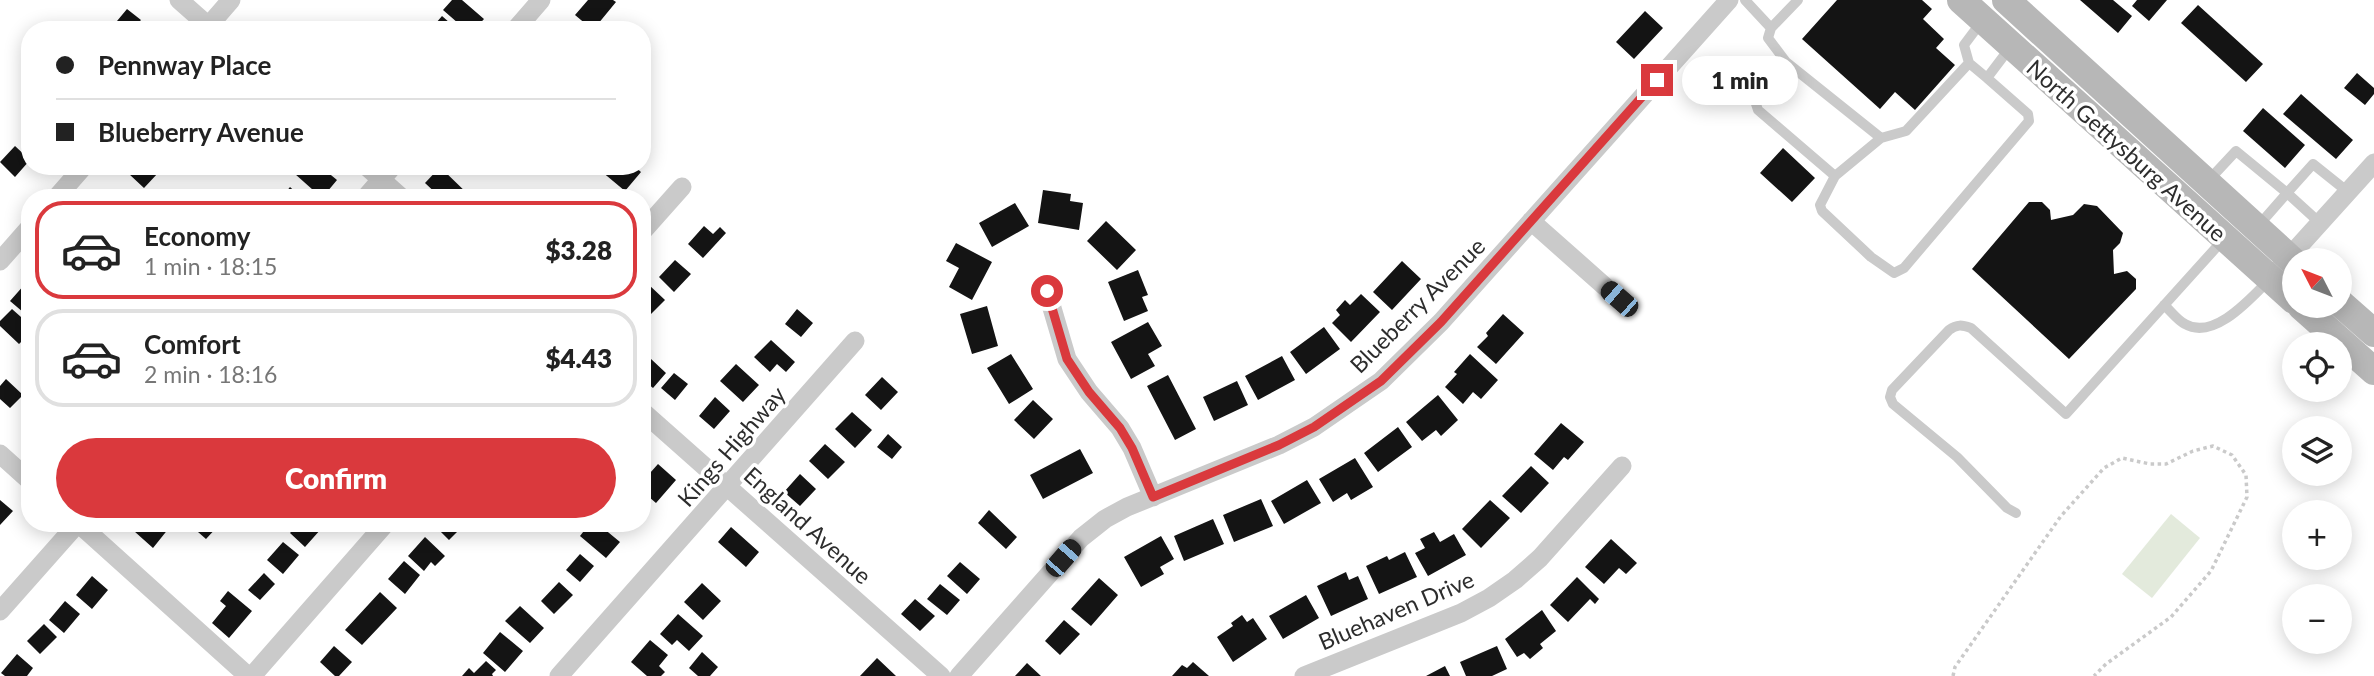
<!DOCTYPE html>
<meta charset="utf-8">
<style>
body{margin:0;font-family:Lato,sans-serif;background:#f6f6f6;color:#222;height:100vh;display:flex;flex-direction:column;font-size:26px;white-space:nowrap}
*{box-sizing:border-box;margin:0}
p{font-size:23px;color:#767676}
.icon{flex:none;width:38px;height:38px;fill:none;stroke:currentColor;stroke-width:2;stroke-linecap:round;stroke-linejoin:round}
.map{position:relative;flex:1;overflow:hidden}
.side{position:absolute;left:21px;top:189px;width:630px;height:343px;display:flex;flex-direction:column;background:#fff;border-radius:28px;box-shadow:0 4px 18px #0003}
.side>*{flex:none}
.top-card{position:absolute;left:21px;top:21px;width:630px;height:154px;border-radius:28px;box-shadow:0 4px 18px #0003;display:grid;align-content:center;height:154px;padding:0 35px;background:#fff}
.needle{width:46px;rotate:312deg}
.tools{position:absolute;left:2282px;top:248px;display:grid;gap:14px}
.tools a{display:grid;place-items:center;width:70px;height:70px;border-radius:50%;background:#fff;box-shadow:0 4px 18px #0003;font-size:35px}
.end{position:absolute;width:32px;height:32px;margin:-16px;border:9px solid #da393d;background:#fff;box-shadow:0 0 0 4px #fff}
.from{border-radius:50%}
.bubble{position:absolute;height:49px;border-radius:24px;background:#fff;box-shadow:0 4px 18px #0003;font-size:23px;font-weight:800;line-height:49px;text-align:center}
.car{position:absolute;width:21px;height:42px;margin:-21px -10px;border-radius:9px;box-shadow:0 0 5px 2px #0007;background:linear-gradient(#222 24%,#8ab4d8 0 40%,#222 0 76%,#8ab4d8 0 86%,#222 0)}
.top-card b{display:flex;align-items:center;gap:24px;height:66px;font-size:26px}
.top-card b+b{border-top:2px solid #e0e0e0}
.top-card i{width:18px;height:18px;background:#222}
ul{padding:12px 0 0;list-style:none}
li{display:flex;align-items:center;gap:21px;height:98px;margin:0 14px 10px;padding:0 21px;border:4px solid #e0e0e0;border-radius:28px}
li div{flex:1}
li b{display:block;font-size:26px}
li em{font-style:normal;font-weight:800}
li.on{border-color:#da393d}
li>.icon{width:63px;height:63px;stroke-width:1.5}
.button{display:flex;gap:14px;margin-top:auto;padding:14px 35px}
.button a{flex:1;height:80px;border-radius:42px;background:#da393d;color:#fff;font-size:28px;font-weight:800;line-height:80px;text-align:center}
.map>svg:first-child{display:block}
.green{fill:#e3eadc}
.building{fill:#141414}
.lines{fill:none;stroke-linecap:round;stroke-linejoin:round}
.path{stroke:#cacaca;stroke-width:3.5;stroke-dasharray:3.5 3.5;stroke-linecap:butt}
.lane{stroke:#cacaca;stroke-width:10}
.street{stroke:#cacaca;stroke-width:19}
.secondary{stroke:#b7b7b7;stroke-width:28}
.route{stroke:#da393d;stroke-width:9}
.labels{text-anchor:middle;dominant-baseline:central;stroke-width:7;stroke-linejoin:round;paint-order:stroke}
.street-label{font-size:23px;fill:#2d2d2d;stroke:#fff}
</style>
<div class="map">
<svg width="2374" height="676" viewBox="0 0 2374 676">
<rect width="100%" height="100%" fill="#fff"/>
<!-- green -->
<path class="green" d="M2171,514L2200,538L2152,598L2122,574Z"/>
<!-- building -->
<path class="building" d="M452,0H462L484,19L474,30H466L443,10Z
M588,0H613L616,2L593,30L575,15Z
M1837,0H1922L1932,9L1923,19L1944,39L1936,48L1955,65L1915,110L1895,92L1880,109L1802,39Z
M2080,0H2113L2132,16L2118,33Z
M2137,0H2167L2149,21L2132,6Z
M2198,5L2263,64L2246,82L2181,23Z
M127,9L141,20L132,30H127L117,21Z
M1645,11L1663,28L1634,59L1616,42Z
M442,16L458,30H430Z
M2357,73L2374,88V94L2365,105L2344,88Z
M2301,94L2353,140L2336,159L2283,114Z
M2263,108L2305,145L2285,168L2243,131Z
M15,146L30,160L15,177L0,162Z
M1783,148L1815,178L1792,202L1760,173Z
M135,166H151L158,173L144,188L129,174Z
M302,166H320L337,180L322,198L295,174Z
M454,166H473L465,175Z
M605,166H634L641,172L625,191L601,171Z
M440,167L472,198H441L425,183Z
M290,187L302,198H281Z
M1043,190L1071,194L1070,201L1083,203L1079,230L1038,223Z
M2029,202H2042L2050,210L2051,220L2073,215L2084,204L2097,206L2123,233L2120,243L2113,250L2114,274L2127,271L2136,279V289L2069,359L1972,269Z
M1015,203L1029,226L992,247L979,223Z
M1106,221L1136,250L1117,270L1087,241Z
M704,226L713,234L720,227L726,233L703,258L688,244Z
M956,243L992,262L972,300L949,287L959,268L946,261Z
M675,260L691,274L674,292L659,277Z
M1402,261L1421,279L1392,310L1373,292Z
M1138,270L1148,295L1142,297L1148,311L1124,321L1108,282Z
M25,284L30,287V318L10,301Z
M648,284L665,300L642,323V289Z
M1361,294L1380,312L1351,342L1332,323L1340,315L1336,310L1345,300L1350,305Z
M987,306L998,346L972,354L960,314Z
M12,309L30,325V333L19,344L0,326V321Z
M797,309L813,323L801,337L785,324Z
M1503,314L1524,333L1496,364L1477,347L1488,336L1486,333Z
M1148,322L1162,346L1148,354L1155,366L1131,379L1111,342Z
M1324,327L1340,349L1306,374L1290,352Z
M771,340L795,362L786,372L777,364L770,372L754,357Z
M1011,354L1033,389L1009,404L987,368Z
M1470,354L1498,380L1481,399L1473,392L1463,404L1445,387L1457,374L1454,372Z
M1282,356L1295,380L1258,400L1245,376Z
M651,359L666,373L653,388L642,379V369Z
M736,364L759,385L743,402L720,381Z
M674,373L688,384L675,400L661,388Z
M1168,375L1196,429L1175,440L1147,386Z
M882,377L898,392L881,410L865,395Z
M6,379L23,395L10,408L0,399V386Z
M1237,381L1248,405L1214,421L1203,397Z
M1438,395L1458,420L1441,436L1436,430L1422,441L1406,422Z
M715,397L730,411L714,429L699,416Z
M1033,400L1053,419L1034,439L1014,420Z
M852,412L872,430L855,448L835,429Z
M1561,423L1584,442L1568,460L1564,457L1553,470L1534,454Z
M1398,427L1412,447L1378,472L1364,453Z
M888,434L902,447L892,459L877,447Z
M825,444L845,462L828,479L809,461Z
M1080,449L1093,473L1043,499L1030,475Z
M1355,458L1373,487L1351,500L1347,493L1333,502L1319,479Z
M658,464L676,480L656,503L642,491V482Z
M1531,466L1549,483L1521,513L1502,496Z
M800,474L816,489L800,506L784,492Z
M1307,480L1321,503L1284,524L1271,501Z
M1261,499L1273,526L1234,542L1223,515Z
M0,500L13,511L0,525Z
M1490,500L1510,518L1481,548L1462,529Z
M989,510L1017,537L1006,549L978,523Z
M1213,519L1224,544L1184,561L1174,536Z
M125,523H163L169,528L153,548Z
M192,523H216L219,525L206,539L190,525Z
M299,523H315L321,529L305,547L290,533Z
M439,523H466L449,540L436,527Z
M590,523H597L620,542L606,558L580,536Z
M731,527L759,552L746,567L718,542Z
M1434,532L1440,542L1454,534L1466,555L1428,576L1415,553L1425,548L1420,539Z
M1161,536L1174,559L1160,567L1164,574L1141,587L1124,557Z
M425,537L445,556L435,566L431,562L424,571L408,556Z
M1611,539L1637,563L1626,574L1619,568L1604,584L1585,567Z
M283,542L299,555L283,574L267,560Z
M1405,552L1417,577L1379,594L1366,566L1387,556L1389,560Z
M580,554L594,566L580,582L566,570Z
M404,561L420,575L405,594L388,579Z
M960,562L980,579L967,594L947,576Z
M1346,572L1349,580L1358,576L1368,599L1331,616L1317,586Z
M264,573L275,584L260,600L248,590Z
M92,576L108,590L92,609L76,595Z
M1577,577L1599,599L1595,604L1590,599L1568,622L1550,605Z
M1099,578L1118,595L1091,626L1071,609Z
M559,582L573,595L554,614L541,601Z
M702,583L721,601L703,620L684,602Z
M940,584L960,600L947,615L927,599Z
M228,591L252,611L229,638L212,623L226,606L220,601Z
M380,592L397,608L362,645L345,630Z
M1306,595L1319,618L1283,639L1269,616Z
M915,599L935,616L920,631L901,614Z
M65,601L80,614L64,633L49,620Z
M520,606L544,628L530,643L505,621Z
M1542,610L1556,631L1540,644L1543,648L1530,659L1524,653L1517,657L1505,639Z
M678,614L703,636L689,651L677,640L672,645L660,634Z
M1242,615L1247,622L1253,618L1267,639L1233,662L1217,637L1233,626L1231,623Z
M1064,620L1080,634L1060,655L1045,641Z
M44,624L57,637L40,654L27,641Z
M500,632L523,651L505,672L483,653Z
M650,640L668,655L659,666L665,672L661,676H647L631,662Z
M334,646L352,662L339,676H335L320,662Z
M1497,646L1507,669L1492,676H1466L1460,662Z
M702,652L718,667L710,676H698L689,668Z
M17,654L33,668L27,676H5L1,673Z
M877,658L896,676H860Z
M486,661L496,670L492,674L493,676H462L469,668L474,673Z
M1193,662L1209,676H1172L1182,665L1187,668Z
M1027,663L1041,676H1015Z
M1445,666L1450,676H1426Z"/>
<g class="lines">
<!-- path -->
<path class="path" d="M1953,676L1955,667L2061,516L2104,468L2122,458L2150,464H2166L2193,451L2213,446L2232,455L2246,475L2247,497L2211,571L2171,617L2106,664L2094,676"/>
<!-- lane -->
<path class="lane" d="M1745,0L1771,28
M1798,0L1771,28L1768,38L1786,62L1881,138
M1982,21L1964,45L1969,63L1906,131L1881,138L1835,176L1820,205L1822,211L1871,257L1894,273L1904,268L2029,121L2028,114L1987,78L2009,49
M1786,62L1754,98L1758,110L1835,176
M1969,63L1987,78
M2208,181L2236,151L2287,193L2259,225
M2320,223L2287,193L2313,164L2348,192
M2164,305C2171,311 2177,320 2185,324C2214,341 2251,298 2269,280
M2016,513L2007,508L1957,457L1893,404L1890,397L1892,390L1949,330C1957,324 1962,325 1971,328L2066,414L2223,240"/>
<!-- street -->
<path class="street" d="M179,0L213,30
M205,30L231,0
M515,30L541,0
M366,166L402,198
M56,198L84,166
M365,198L393,166
M1531,221L1619,299
M642,232L682,187
M0,261L30,227
M2281,266L2374,163
M1047,291L1067,359L1089,392L1120,428L1132,448L1153,497
M642,411L941,676
M0,454L30,481
M0,611L78,523L248,676
M252,676L386,523
M559,676L855,341
M959,676L1081,538L1105,519L1127,507L1279,445L1314,427L1381,381L1441,322L1729,0
M1304,676L1461,613L1489,598L1515,580L1540,558L1622,466"/>
<!-- secondary -->
<path class="secondary" d="M1961,0L2294,300
M2006,0L2294,262
M2340,303L2374,333
M2301,306L2374,371"/>
</g>
<g class="lines">
<!-- route -->
<path class="route" d="M1047,291L1067,359L1089,392L1120,428L1132,448L1153,497L1279,445L1314,427L1381,381L1441,322L1657,80"/>
</g>
<g class="labels">
<!-- street labels -->
<g class="street-label">
<text transform="translate(2127 150) rotate(42)">North Gettysburg Avenue</text>
<text transform="translate(1417 305) rotate(-45)">Blueberry Avenue</text>
<text transform="translate(731 446) rotate(-49)">Kings Highway</text>
<text transform="translate(808 525) rotate(42)">England Avenue</text>
<text transform="translate(1396 610) rotate(-23)">Bluehaven Drive</text>
</g>
</g>
</svg>
<div class="tools">
<a><svg class="needle" viewBox="-14 -14 28 28"><path d="M0-13l5 13h-10z" fill="#e53935"/><path d="M0 13l5-13h-10z" fill="#767676"/></svg></a>
<a><svg class="icon" aria-label="locate" viewBox="0 0 24 24"><circle cx="12" cy="12" r="6"/><path d="M12 2v4M12 18v4M2 12h4M18 12h4"/></svg></a>
<a><svg class="icon" aria-label="layers" viewBox="0 0 24 24"><path d="M12 4l9 5-9 5-9-5zM3 14l9 5 9-5"/></svg></a>
<a>+</a>
<a>−</a>
</div>
<i class="end from" style="left:1047px;top:291px"></i>
<i class="end" style="left:1657px;top:80px"></i>
<div class="bubble" style="left:1682px;top:56px;width:116px">1 min</div>
<i class="car" style="left:1619px;top:299px;rotate:311deg"></i>
<i class="car" style="left:1063px;top:558px;rotate:41deg"></i>
<div class="top-card">
<b><i class="from"></i>Pennway Place</b>
<b><i></i>Blueberry Avenue</b>
</div>
<section class="side">
<ul>
<li class="on"><svg class="icon" aria-label="car" viewBox="0 0 24 24"><path d="M5 17H2v-5l4-1 3-4h7l3 4 3 1v5h-3M9 17h6M6 11h13"/><circle cx="7" cy="17" r="2"/><circle cx="17" cy="17" r="2"/></svg><div><b>Economy</b><p>1 min · 18:15</p></div><em>$3.28</em></li>
<li><svg class="icon" aria-label="car" viewBox="0 0 24 24"><path d="M5 17H2v-5l4-1 3-4h7l3 4 3 1v5h-3M9 17h6M6 11h13"/><circle cx="7" cy="17" r="2"/><circle cx="17" cy="17" r="2"/></svg><div><b>Comfort</b><p>2 min · 18:16</p></div><em>$4.43</em></li>
</ul>
<div class="button"><a>Confirm</a></div>
</section>
</div>
